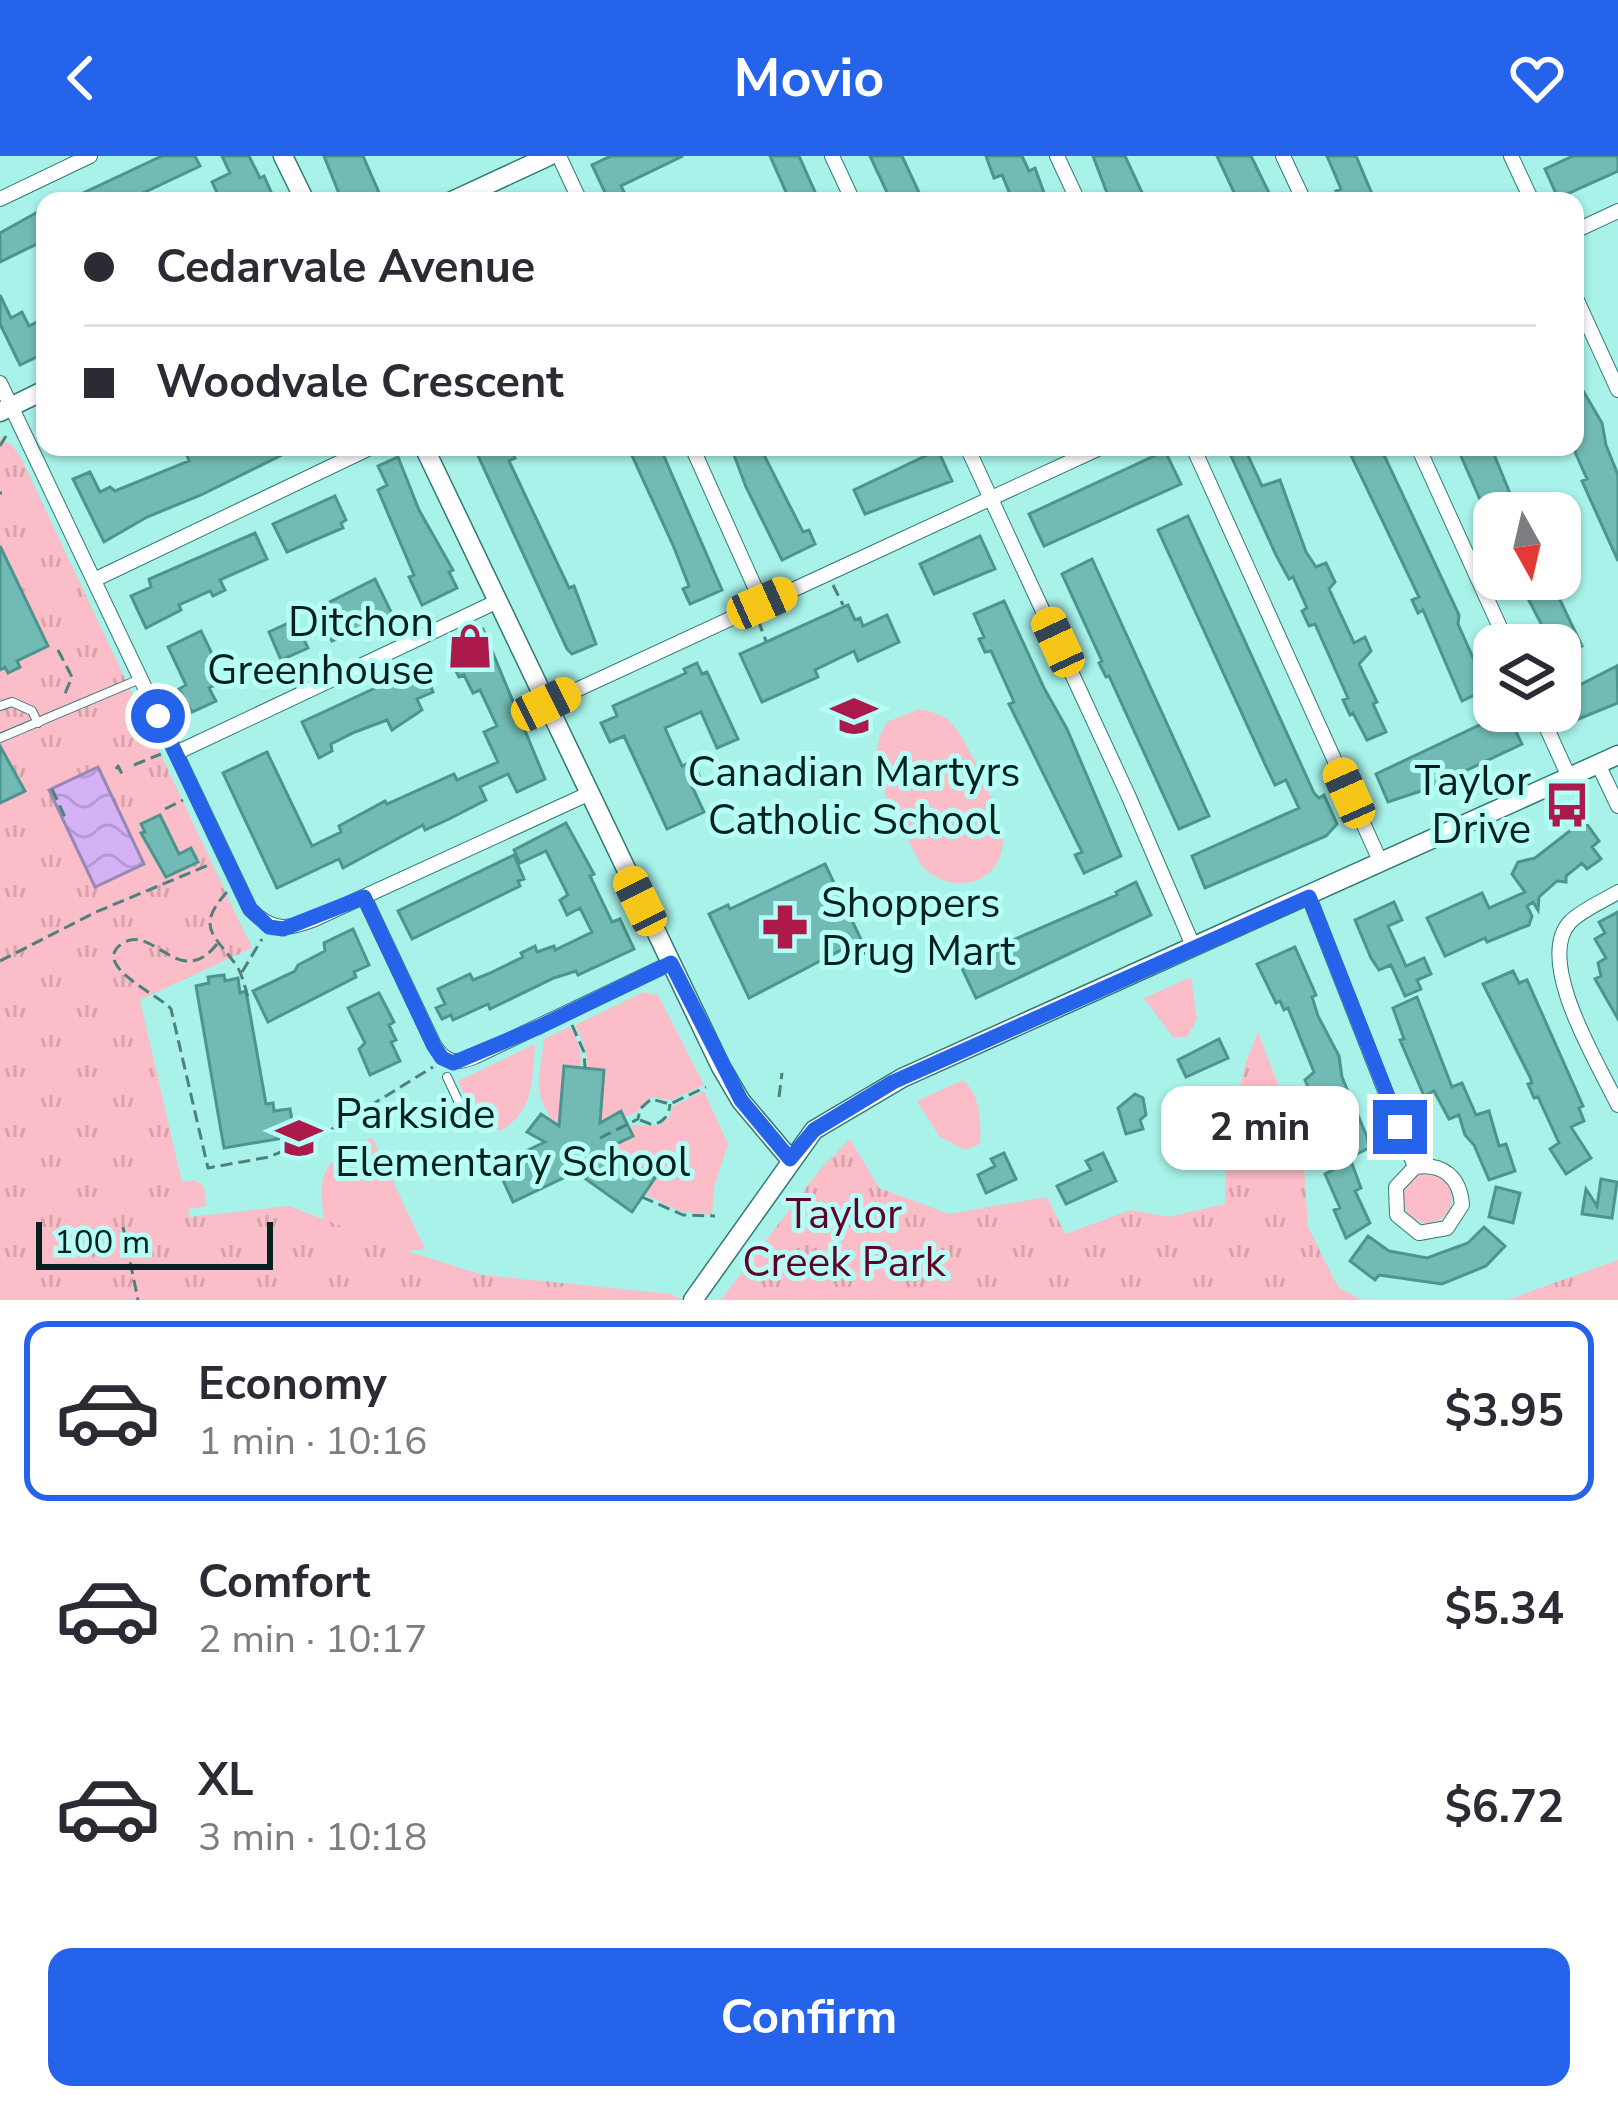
<!DOCTYPE html>
<meta charset="utf-8">
<style>
body{margin:0;font-family:"Nunito Sans",sans-serif;background:#f2f2f3;color:#2b2b33;height:100vh;display:flex;flex-direction:column;font-size:45px;white-space:nowrap}
*{box-sizing:border-box;margin:0}
p{font-size:39px;color:#7c7c81}
.icon{flex:none;width:66px;height:66px;fill:none;stroke:currentColor;stroke-width:2;stroke-linecap:round;stroke-linejoin:round}
.map{position:relative;height:1144px;overflow:hidden}
.drawer{display:flex;flex-direction:column;background:#fff;flex:1}
.drawer>*{flex:none}
.top-card{position:absolute;left:36px;top:36px;width:1548px;height:264px;border-radius:24px;box-shadow:0 3px 9px #0004;display:grid;align-content:center;height:264px;padding:0 48px;background:#fff}
.needle{width:78px;rotate:172deg}
.tools{position:absolute;left:1473px;top:336px;display:grid;gap:24px}
.tools a{display:grid;place-items:center;width:108px;height:108px;border-radius:24px;background:#fff;box-shadow:0 3px 9px #0004;font-size:60px}
.scale{position:absolute;left:36px;bottom:30px;width:237px;box-sizing:border-box;padding-left:12px;border:6px solid #03221f;border-top:0;font-size:33px;line-height:42px;white-space:nowrap;color:#03221f;-webkit-text-stroke:9px #b5fff7;paint-order:stroke}
.end{position:absolute;width:54px;height:54px;margin:-27px;border:15px solid #2563eb;background:#fff;box-shadow:0 0 0 6px #fff}
.from{border-radius:50%}
.bubble{position:absolute;height:84px;border-radius:24px;background:#fff;box-shadow:0 3px 9px #0004;font-size:39px;font-weight:700;line-height:84px;text-align:center}
.car{position:absolute;width:36px;height:72px;margin:-36px -18px;border-radius:15px;box-shadow:0 0 9px 3px #0007;background:linear-gradient(#f5c518 24%,#345 0 40%,#f5c518 0 76%,#345 0 86%,#f5c518 0)}
.top-card b{display:flex;align-items:center;gap:42px;height:114px;font-size:45px}
.top-card b+b{border-top:3px solid #e1e1e2}
.top-card i{width:30px;height:30px;background:#2b2b33}
ul{padding:21px 0 0;list-style:none}
li{display:flex;align-items:center;gap:36px;height:180px;margin:0 24px 18px;padding:0 24px;border:6px solid transparent;border-radius:24px}
li div{flex:1}
li b{display:block;font-size:45px}
li em{font-style:normal;font-weight:700}
li.active{border-color:#2563eb}
li>.icon{width:108px;height:108px;stroke-width:1.5}
.primary-button{display:flex;gap:24px;margin-top:auto;padding:24px 48px}
.primary-button a{flex:1;height:138px;border-radius:24px;background:#2563eb;color:#fff;font-size:48px;font-weight:700;line-height:138px;text-align:center}
header{display:flex;justify-content:space-between;align-items:center;height:156px;padding:0 48px;background:#2563eb;color:#fff;font-size:54px;font-weight:700}
.map>svg:first-child{display:block}
.grass{fill:#fbbdc7}
.park{fill:url(#park-tufts)}
.water{fill:url(#water-waves);stroke:#9687b6;stroke-width:3}
.building{fill:#72bbb4;stroke:#4c958e;stroke-width:3}
.lines{fill:none;stroke-linecap:round;stroke-linejoin:round}
.lane-casing{stroke:#307a74;stroke-width:10}
.street-casing{stroke:#307a74;stroke-width:16}
.secondary-casing{stroke:#307a74;stroke-width:21}
.path{stroke:#4e817c;stroke-width:3;stroke-dasharray:12 6;stroke-linecap:butt}
.lane{stroke:#fff;stroke-width:8}
.street{stroke:#fff;stroke-width:14}
.secondary{stroke:#fff;stroke-width:18}
.route{stroke:#2563eb;stroke-width:15}
.labels{text-anchor:middle;dominant-baseline:central;stroke-width:10;stroke-linejoin:round;paint-order:stroke}
.poi-label{font-size:42px;fill:#03221f;stroke:#b5fff7;text-anchor:end}
.park-label{font-size:42px;fill:#610326;stroke:#b5fff7}
</style>
<header><svg class="icon" aria-label="back" viewBox="0 0 24 24"><path d="M15 5l-7 7 7 7"/></svg>Movio<svg class="icon" aria-label="heart" viewBox="0 0 24 24"><path d="M12 20l-8-8c-3-5 5-10 8-4 3-6 11-1 8 4z"/></svg></header>
<div class="map">
<svg width="1618" height="1144" viewBox="0 0 1618 1144">
<defs>
<pattern id="park-tufts" width="24" height="20" patternUnits="userSpaceOnUse" patternTransform="scale(3)"><rect width="24" height="20" fill="#fbbdc7"/><path d="M3 7l-1-3M5 7V3M7 7l1-3M15 17l-1-3M17 17v-4M19 17l1-3" fill="none" stroke="#d6a2aa"/></pattern>
<pattern id="water-waves" width="16" height="10" patternUnits="userSpaceOnUse" patternTransform="scale(3)"><rect width="16" height="10" fill="#d5b2f6"/><path d="M0 5q4-4 8 0t8 0" fill="none" stroke="#b599d2"/></pattern>
</defs>
<rect width="100%" height="100%" fill="#a8f2ea"/>
<!-- grass -->
<path class="grass" d="M919,553C932,556 943,558 952,568C968,584 1005,665 1003,687C999,732 947,739 921,709C901,667 858,611 887,566Z
M1191,821L1197,863L1187,881H1173L1144,842Z
M644,836L658,839L704,929L671,944L652,941L637,956L607,969L599,978L604,915L588,913L585,891L575,869Z
M570,871C594,907 573,938 559,974C531,935 539,929 544,883Z
M535,888C532,922 535,954 502,974L462,971L456,961L471,954L458,925Z
M963,924C981,940 981,965 980,988L965,994L939,980L917,945Z
M704,935L728,988L714,1031L712,1059L679,1055L644,1038L655,1022L602,985L625,977L633,969H660L670,960L672,951Z
M372,981L425,1093L406,1095L324,1064C317,1009 325,1007 372,981Z
M1402 1042a25 25 0 1 1 50 0a25 25 0 1 1-50 0Z"/>
<!-- park -->
<path class="park" d="M0,283L12,289L23,306L252,792L140,844L182,1026L195,1024L204,1031L206,1050L188,1053L190,1061L289,1050L406,1095L483,1119L671,1138L682,1144H0Z
M1258,876L1303,995L1308,1071L1338,1131L1362,1144H721L822,1011L850,983L879,1032L949,1058L1047,1041L1065,1078L1131,1054L1168,1061L1225,1048L1226,987L1246,906Z
M1618,1104V1144H1504H1507Z"/>
<!-- water -->
<path class="water" d="M98,611L144,708L95,731L49,634Z"/>
<!-- building -->
<path class="building" d="M162,0H195L200,10L126,45H66Z
M222,0H249L260,22L264,20L275,45H221L212,26L230,17Z
M324,0H363L380,39L366,45H342Z
M611,0H683L621,30L626,40L609,45L592,9Z
M770,0H799L819,45H790Z
M870,0H902L923,45H891Z
M986,0H1022L1029,15L1035,12L1047,45H1013L1002,19L994,22Z
M1093,0H1125L1146,45H1110Z
M1217,0H1251L1273,45H1238Z
M1327,0H1356L1375,45H1341L1336,35L1341,33Z
M1573,0H1618V15L1558,42L1545,13Z
M45,52V84L0,106V77Z
M0,139L11,162L22,156L29,170L45,162V197L20,209L0,168Z
M1575,221L1602,267L1606,289L1618,319V405L1582,325L1587,323L1575,296Z
M198,291H298L201,339L147,361L104,386L73,323L90,316L100,336L110,331L115,335L189,305L186,297Z
M474,291H509L515,302L509,305L569,432L574,430L596,488L572,498L567,493Z
M628,291H660L722,434L690,448L683,433L689,430L673,389Z
M731,291H760L803,376L809,374L815,388L782,404L746,331Z
M1227,291H1244L1262,330L1280,324L1306,396L1316,411L1326,407L1335,426L1329,433L1354,487L1365,481L1371,495L1359,508L1377,546L1373,548L1386,576L1367,584L1353,557L1350,559L1343,544L1348,542L1315,468L1309,470L1302,455L1307,452L1293,421L1289,423L1276,399Z
M1347,291H1377L1385,301L1459,459L1458,468L1487,533L1462,545L1423,454L1418,457L1412,444L1419,441Z
M1457,291H1491L1518,357H1486Z
M938,294L952,325L865,358L854,334Z
M1165,295L1181,328L1044,390L1029,358Z
M398,301L419,354L453,414L449,416L457,432L422,449L409,421L414,419L378,334L387,329L378,310Z
M335,340L346,364L341,367L343,372L287,396L273,368Z
M1188,360L1314,637L1319,642L1324,639L1337,668L1326,680L1205,732L1192,700L1299,652L1286,624L1275,629L1265,608L1158,374Z
M255,377L267,403L220,424L225,434L213,440L210,435L179,449L181,454L146,472L131,440L151,431L149,423Z
M980,380L995,413L934,438L920,408Z
M0,390L48,490L17,505L20,511L8,517L5,511L0,514Z
M1092,403L1209,660L1179,673L1109,520L1106,521L1099,507L1102,505L1062,418Z
M375,423L392,458L332,485L316,453Z
M1518,423H1550L1582,490L1560,499V489H1552Z
M1004,445L1044,532L1067,573L1121,700L1084,717L1075,699L1082,696L1009,548L1014,546L991,495L985,496L979,483L984,481L974,458Z
M848,449L855,464L860,462L863,470L887,459L899,486L858,505L854,495L815,514L818,521L762,546L740,498Z
M295,464L308,492L281,504L269,476Z
M483,473L545,623L517,636L508,618L480,631L486,644L449,663L425,674L423,669L343,712L339,703L277,732L223,617L267,596L312,690L341,676L339,670L385,645L387,648L454,618L457,624L498,606L484,576L497,570L480,534L473,537L464,519L459,521L453,509L458,507L453,489Z
M201,475L216,506L206,511L215,529L209,532L216,545L192,556L179,533L186,529L168,491Z
M697,507L702,518L707,516L738,583L717,592L701,556L665,572L682,610L693,605L700,622L690,626L704,656L667,673L624,580L610,586L601,567L617,560L613,550L686,517L684,513Z
M423,510L433,536L417,543L422,554L392,574L387,564L355,576L331,588L332,595L319,602L302,566Z
M1617,510L1618,547L1576,564L1564,537Z
M1509,561L1522,588L1427,633L1388,646L1376,618L1488,565L1490,569Z
M0,590L25,635L0,647Z
M160,659L179,698L191,692L198,706L166,721L141,677L145,676L141,668Z
M1584,664L1599,685L1592,691L1601,703L1587,713L1582,707L1566,720V726L1557,725L1539,741L1538,754L1533,746L1527,750L1532,760L1529,769L1487,786L1485,782L1445,800L1427,762L1482,737L1489,752L1525,736L1512,718L1518,706L1535,702Z
M566,667L594,718L590,720L612,766L620,763L634,793L578,819L576,815L554,822L490,853L488,848L453,864L451,859L442,863L436,852L445,848L438,833L470,818L473,824L488,818L523,801L521,797L535,790L537,796L554,790L555,794L592,776L580,752L567,759L560,744L568,739L546,695L520,707L514,694Z
M514,699L524,723L518,725L520,730L412,783L398,755Z
M825,708L867,796L852,803L847,791L749,842L709,758L728,749L730,753Z
M1136,726L1151,759L976,842L957,802L972,795L976,800L1117,739L1116,736Z
M1394,746L1402,764L1388,770L1406,810L1424,802L1431,818L1417,824L1421,833L1405,840L1391,809L1379,814L1371,802L1355,764Z
M1618,756V863L1595,823L1601,820L1598,807L1606,802L1595,783L1605,777L1599,766Z
M353,773L369,809L354,816L356,821L268,866L253,835L295,815L298,809L325,795L324,787Z
M1295,791L1316,839L1312,841L1318,860L1339,900L1342,921L1367,981L1369,992L1345,1004L1323,941L1314,945L1305,924L1314,916L1288,852L1284,854L1280,845L1276,847L1257,808Z
M1513,815L1519,827L1527,824L1583,950L1579,952L1584,965L1571,971L1591,1002L1566,1018L1550,993L1559,987L1538,941L1534,942L1528,928L1532,927L1530,921L1483,828Z
M224,819L225,825L238,822L240,837L246,835L266,948L273,947L274,955L290,953L295,980L224,992L196,830L209,827L208,821Z
M379,837L394,866L389,869L396,884L391,886L400,905L370,919L359,893L365,887L348,852Z
M1417,841L1452,931L1462,927L1476,959L1489,955L1499,990L1506,988L1515,1015L1489,1024L1474,989L1465,979L1459,959L1449,963L1434,935L1424,940L1400,884L1404,883L1393,852Z
M1219,883L1228,902L1186,921L1178,904Z
M564,910L604,914L600,967L621,955L633,980L610,991L655,1022L632,1056L576,1016L513,1046L496,1009L545,986L527,976L541,958L559,970Z
M1135,938L1143,942L1146,959L1140,964L1143,973L1126,978L1118,952Z
M1004,997L1016,1023L986,1037L978,1019L995,1010L991,1003Z
M1103,997L1116,1025L1066,1048L1057,1030L1091,1014L1086,1005Z
M1351,1005L1361,1032L1355,1035L1370,1067L1346,1082L1334,1054L1340,1052L1325,1018Z
M1601,1023L1617,1026L1612,1062L1582,1058L1586,1033L1597,1050Z
M1496,1031L1520,1037L1513,1067L1489,1061Z
M1484,1071L1505,1090L1486,1110L1442,1128L1379,1119L1375,1124L1350,1105L1368,1080L1389,1095L1427,1102L1468,1087Z"/>
<g class="lines">
<!-- lane casing -->
<g class="lane-casing">
<path id="lane" d="M0,550L12,546L32,555L38,567
M0,582L140,523
M447,921L463,955"/>
</g>
<!-- street casing -->
<g class="street-casing">
<path id="street" d="M559,0L580,45
M832,0L853,45
M1057,0L1078,45
M1283,0L1304,45
M1511,0L1532,45
M0,43L90,0
M1575,75L1618,55
M1575,140L1618,234
M0,227L250,753C272,776 287,774 315,763L588,638
M692,291L762,447
M967,291L1128,639L1194,792
M1193,291L1381,707
M1418,291L1508,489
M96,423L372,291
M546,548L1102,291
M1539,555L1569,621
M176,597L498,445
M1598,608L1618,650
M1618,736C1603,745 1582,754 1570,766C1534,805 1599,909 1618,949
M364,741L434,889C445,906 455,909 474,901L671,807
M1309,741L1415,1011L1396,1031L1397,1059L1419,1077L1447,1072L1462,1049C1460,1021 1443,1007 1415,1011"/>
</g>
<!-- secondary casing -->
<g class="secondary-casing">
<path id="secondary" d="M283,0L305,45
M452,45L549,0
M0,256L45,234
M424,291L721,911L741,945L790,1003
M693,1144L814,974L902,922L1618,599"/>
</g>
<!-- path -->
<path class="path" d="M0,290L6,280
M0,337H2
M833,429L843,449
M758,464L766,485
M58,494L72,521L64,540
M134,609L161,598
M116,613L118,610L124,622
M52,633L64,659L61,660
M165,653L183,644
M227,736C193,773 217,780 238,812C243,821 245,832 248,841
M217,788C180,835 153,768 123,787C88,809 162,840 171,853L208,1012L269,1001L329,975L433,911
M0,805L96,756L211,708
M242,816L262,783
M572,869L584,896L585,912
M779,941L782,917
M640,964L653,969C664,965 669,960 670,948
M600,982L638,963L640,953L651,943L670,948L706,931
M642,1041L683,1059L715,1060
M123,1071L138,1144"/>
<!-- lane -->
<use href="#lane" class="lane"/>
<!-- street -->
<use href="#street" class="street"/>
<!-- secondary -->
<use href="#secondary" class="secondary"/>
</g>
<g class="lines">
<!-- route -->
<path class="route" d="M158,560L250,753L269,771L283,773L364,741L434,890L442,902L453,907L539,871L671,807L741,944L790,1003L814,974L893,926L1309,741L1400,971"/>
</g>
<!-- icons -->
<defs>
<g id="shop-bare" transform="scale(3.6)"><path d="M-5-2.5h2.3a2.7 3.5 0 0 1 5.4 0H5L5.5 6h-11ZM-1.5-2.5h3a1.5 2.3 0 0 0-3 0Z" fill="#ac1a4c" stroke="#b5fff7" stroke-width="2.5" paint-order="stroke"/></g>
<g id="school-bare" transform="scale(3.6)"><path d="M0-5L7-2L0 1L-7-2ZM-4 1L0 2.5L4 1V4Q0 6-4 4Z" fill="#ac1a4c" stroke="#b5fff7" stroke-width="2.5" paint-order="stroke"/></g>
<g id="bus-bare" transform="scale(3.6)"><path d="M-5-6H5V4H4V6H2V4H-2V6H-4V4H-5ZM-3.5-4V0h7V-4ZM-3.5 1.2v1.5H-2V1.2ZM2 1.2v1.5H3.5V1.2Z" fill="#ac1a4c" stroke="#b5fff7" stroke-width="2.5" paint-order="stroke"/></g>
<g id="pharmacy-bare" transform="scale(3.6)"><path d="M-2-6h4v4h4v4h-4v4h-4v-4h-4v-4h4Z" fill="#ac1a4c" stroke="#b5fff7" stroke-width="2.5" paint-order="stroke"/></g>
</defs>
<g fill-rule="evenodd">
<use href="#shop-bare" x="470" y="490"/>
<use href="#school-bare" x="854" y="560"/>
<use href="#bus-bare" x="1567" y="649"/>
<use href="#pharmacy-bare" x="785" y="771"/>
<use href="#school-bare" x="299" y="982"/>
</g>
<g class="labels">
<!-- poi labels -->
<g class="poi-label">
<text x="434" y="466">Ditchon<tspan x="434" dy="48">Greenhouse</tspan></text>
<text x="854" y="616" text-anchor="middle">Canadian Martyrs<tspan x="854" dy="48">Catholic School</tspan></text>
<text x="1531" y="625">Taylor<tspan x="1531" dy="48">Drive</tspan></text>
<text x="821" y="747" text-anchor="start">Shoppers<tspan x="821" dy="48">Drug Mart</tspan></text>
<text x="335" y="958" text-anchor="start">Parkside<tspan x="335" dy="48">Elementary School</tspan></text>
</g>
<!-- park labels -->
<g class="park-label">
<text x="844" y="1058">Taylor<tspan x="844" dy="48">Creek Park</tspan></text>
</g>
</g>
</svg>
<div class="tools">
<a><svg class="needle" viewBox="-14 -14 28 28"><path d="M0-13l5 13h-10z" fill="#e53935"/><path d="M0 13l5-13h-10z" fill="#7c7c81"/></svg></a>
<a><svg class="icon" aria-label="layers" viewBox="0 0 24 24"><path d="M12 4l9 5-9 5-9-5zM3 14l9 5 9-5"/></svg></a>
</div>
<div class="scale">100 m</div>
<i class="end from" style="left:158px;top:560px"></i>
<i class="end" style="left:1400px;top:971px"></i>
<div class="bubble" style="left:1161px;top:930px;width:198px">2 min</div>
<i class="car" style="left:762px;top:447px;rotate:66deg"></i>
<i class="car" style="left:1058px;top:486px;rotate:335deg"></i>
<i class="car" style="left:546px;top:548px;rotate:64deg"></i>
<i class="car" style="left:1349px;top:637px;rotate:336deg"></i>
<i class="car" style="left:640px;top:745px;rotate:334deg"></i>
<div class="top-card">
<b><i class="from"></i>Cedarvale Avenue</b>
<b><i></i>Woodvale Crescent</b>
</div>
</div>
<section class="drawer">
<ul>
<li class="active"><svg class="icon" aria-label="car" viewBox="0 0 24 24"><path d="M5 17H2v-5l4-1 3-4h7l3 4 3 1v5h-3M9 17h6M6 11h13"/><circle cx="7" cy="17" r="2"/><circle cx="17" cy="17" r="2"/></svg><div><b>Economy</b><p>1 min · 10:16</p></div><em>$3.95</em></li>
<li><svg class="icon" aria-label="car" viewBox="0 0 24 24"><path d="M5 17H2v-5l4-1 3-4h7l3 4 3 1v5h-3M9 17h6M6 11h13"/><circle cx="7" cy="17" r="2"/><circle cx="17" cy="17" r="2"/></svg><div><b>Comfort</b><p>2 min · 10:17</p></div><em>$5.34</em></li>
<li><svg class="icon" aria-label="car" viewBox="0 0 24 24"><path d="M5 17H2v-5l4-1 3-4h7l3 4 3 1v5h-3M9 17h6M6 11h13"/><circle cx="7" cy="17" r="2"/><circle cx="17" cy="17" r="2"/></svg><div><b>XL</b><p>3 min · 10:18</p></div><em>$6.72</em></li>
</ul>
<div class="primary-button"><a>Confirm</a></div>
</section>
